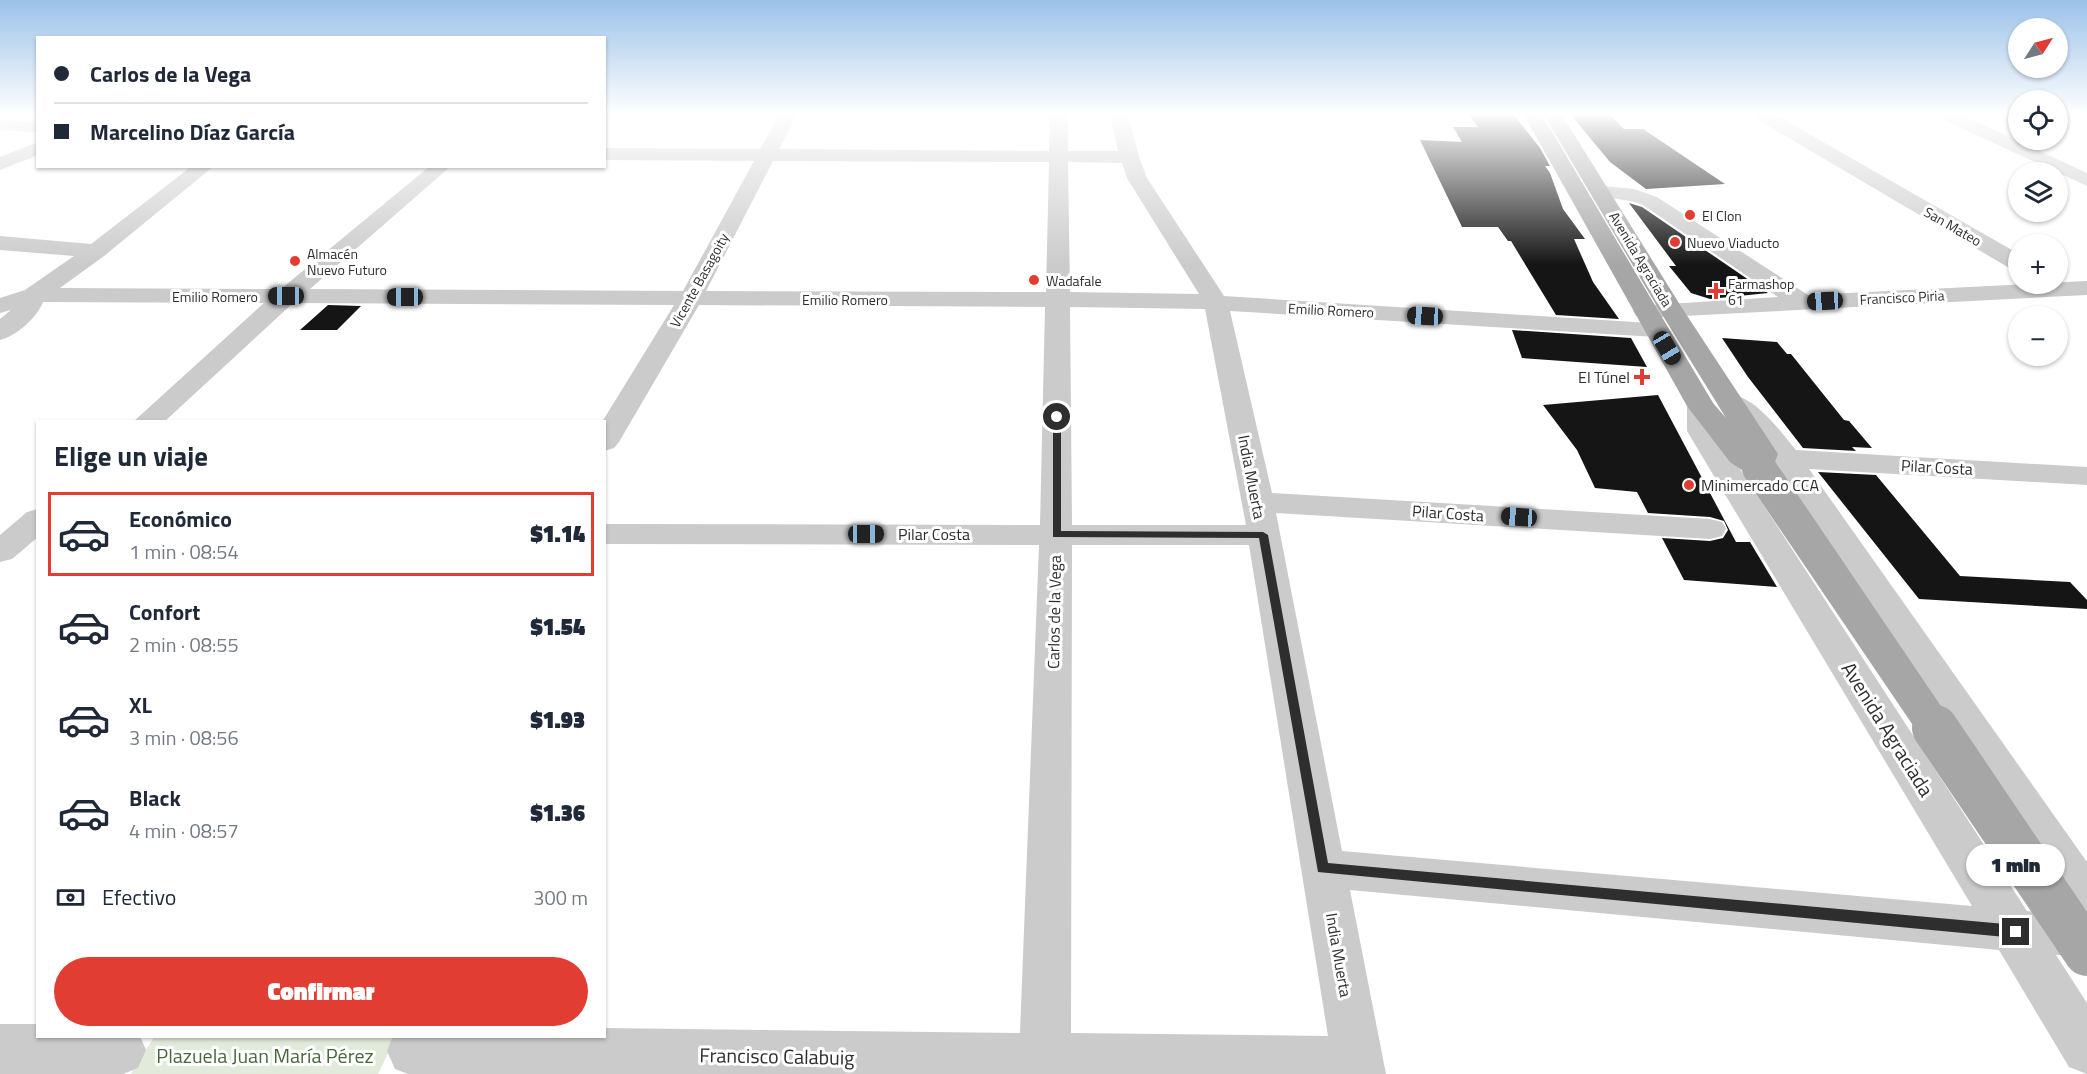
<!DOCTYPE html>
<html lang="es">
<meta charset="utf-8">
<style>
body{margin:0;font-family:"Titillium Web",sans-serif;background:#f2f2f3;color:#1f2937;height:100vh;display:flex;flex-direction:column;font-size:22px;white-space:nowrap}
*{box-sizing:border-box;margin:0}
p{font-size:20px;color:#747a83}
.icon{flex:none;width:33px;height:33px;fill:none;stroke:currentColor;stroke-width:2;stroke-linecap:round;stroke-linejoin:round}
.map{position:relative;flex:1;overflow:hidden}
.panel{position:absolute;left:36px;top:420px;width:570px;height:618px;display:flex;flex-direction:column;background:#fff;border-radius:0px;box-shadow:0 2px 4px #0004}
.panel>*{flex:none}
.banner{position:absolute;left:36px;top:36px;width:570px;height:132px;border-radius:0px;box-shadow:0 2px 4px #0004;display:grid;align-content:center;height:132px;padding:0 18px;background:#fff}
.needle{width:39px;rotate:54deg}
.tools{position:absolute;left:2008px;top:18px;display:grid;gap:12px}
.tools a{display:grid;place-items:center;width:60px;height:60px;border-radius:50%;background:#fff;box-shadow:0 2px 4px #0004;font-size:30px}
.end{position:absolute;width:27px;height:27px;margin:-14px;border:8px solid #2e2e2e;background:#fff;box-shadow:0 0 0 3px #fff}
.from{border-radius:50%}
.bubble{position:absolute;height:42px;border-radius:21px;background:#fff;box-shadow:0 2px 4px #0004;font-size:20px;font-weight:800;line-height:42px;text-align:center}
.car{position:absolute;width:18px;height:36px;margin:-18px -9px;border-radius:8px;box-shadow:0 0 4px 2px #0007;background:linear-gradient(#222 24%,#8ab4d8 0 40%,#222 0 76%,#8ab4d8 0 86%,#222 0)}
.banner b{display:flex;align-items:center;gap:21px;height:57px;font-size:22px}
.banner b+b{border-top:2px solid #e0e1e3}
.banner i{width:15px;height:15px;background:#1f2937}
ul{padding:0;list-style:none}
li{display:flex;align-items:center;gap:18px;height:84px;margin:0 12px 9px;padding:0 6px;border:3px solid transparent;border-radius:0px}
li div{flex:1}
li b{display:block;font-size:22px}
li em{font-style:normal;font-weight:800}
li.on{border-color:#e23d32}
li>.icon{width:54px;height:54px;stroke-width:1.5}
h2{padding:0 18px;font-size:27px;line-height:72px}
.pay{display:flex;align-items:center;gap:15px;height:66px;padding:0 18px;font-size:22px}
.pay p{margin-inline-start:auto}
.action{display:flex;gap:12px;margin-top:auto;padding:12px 18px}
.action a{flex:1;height:69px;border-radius:36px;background:#e23d32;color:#fff;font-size:24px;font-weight:800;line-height:69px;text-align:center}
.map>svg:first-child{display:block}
.green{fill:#e2ebdb}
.building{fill:#151515}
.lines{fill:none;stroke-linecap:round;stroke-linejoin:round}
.path{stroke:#cbcbcb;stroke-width:2;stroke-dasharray:1.5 1.5;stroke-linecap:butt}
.minor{fill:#cbcbcb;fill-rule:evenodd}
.major{fill:#a6a6a6;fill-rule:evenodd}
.major-bridge-far1{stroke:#a6a6a6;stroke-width:34}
.major-bridge{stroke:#a6a6a6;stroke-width:46}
.route{fill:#2e2e2e}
.poi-dot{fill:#e23d32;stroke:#fff;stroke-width:2}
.labels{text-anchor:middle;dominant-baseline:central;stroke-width:6;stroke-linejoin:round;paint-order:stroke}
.far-poi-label{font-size:14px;fill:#2e2e2e;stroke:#fff;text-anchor:start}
.far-street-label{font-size:14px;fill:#2e2e2e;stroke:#fff}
.poi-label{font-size:16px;fill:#2e2e2e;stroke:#fff;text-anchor:end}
.street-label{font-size:16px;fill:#2e2e2e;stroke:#fff}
.near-street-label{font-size:20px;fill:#2e2e2e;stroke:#fff}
.near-park-label{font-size:20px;fill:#4b683c;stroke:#fff}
</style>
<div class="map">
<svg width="2087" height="1074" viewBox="0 0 2087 1074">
<rect width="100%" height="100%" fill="#fff"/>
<!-- green -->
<path class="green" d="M154,1037H396L378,1074H131Z"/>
<!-- building -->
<path class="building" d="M1469,115H1514L1540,148L1550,166H1545L1550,173L1563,209L1585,239H1574L1593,282L1619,319L1556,315L1511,241H1508L1498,227H1462L1420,140L1462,142L1453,127H1478Z
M1571,115H1610L1624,129H1643L1725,184L1646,189L1610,162Z
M1629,203L1642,207L1768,293L1710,299L1691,293L1669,266H1676Z
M328,305L361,306L337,330H300Z
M1512,330L1631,338L1647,367L1522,358Z
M1722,338L1777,342L1787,354H1791L1844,420L1849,421L1872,448L1852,447L1856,451L1803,448L1748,377Z
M1658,395L1736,542H1750L1777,587L1684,580L1662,538L1710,541L1723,538L1728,530L1724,521L1710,517L1648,513L1637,492L1595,488L1577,450L1543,405Z
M1818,472L1876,475L1960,576L2070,582L2087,600V609L1919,599Z"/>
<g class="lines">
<!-- path -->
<path class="path" d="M604,119L614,115"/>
<!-- minor -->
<path class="minor" d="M779,115H797L779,149L1049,151L1050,115H1068V151H1118L1110,115H1128L1139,157L1147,178L1224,296L1665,324L1669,329L1665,334L1656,337L1230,311L1272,493L1710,519L1722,522L1726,529L1722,536L1710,539L1276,513L1342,851L1972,906L1687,431V406L1691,400L1701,398L1711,400L1715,406L1717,431L1729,452L2027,911L2073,914L1775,463L1752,433L1717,401L1721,395C1750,388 1779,430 1796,450L2087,467V485L1809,469L2087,862V956L2056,955L2087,1003V1074L2069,1067L1999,950L1350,890L1386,1074H408L395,1069L387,1051L393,1036H604V1028L1020,1033L1039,545L604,544V524L1040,525L1045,307L699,305L619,442L614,448L604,451V422H602L674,305L293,303L164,422H133L264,303L43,302C37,318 16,336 0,340V319L11,310L0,313V298L25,290L74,256L0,250V236L91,244L192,166H214L104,256L60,288L281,289L430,166H451L310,289L683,291L754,161L604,160V148L760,149ZM773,161L1049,162L1046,292L706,291ZM1068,162L1122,163L1127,178L1199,294L1070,292ZM1070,307L1205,309L1246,525H1072ZM1072,545H1249L1328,1036L1071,1033Z
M1754,115H1776L2019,254V271L2011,269L1757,119Z
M1939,115H1962L2087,173V186L1942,119Z
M0,120L38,122V132L0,130Z
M38,142V155L0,170V157Z
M1602,186L1634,189L1657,197L1808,295L2087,281V295L1645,318L1636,316L1633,311L1636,306L1778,297L1643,205L1631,201L1595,196L1592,192L1595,188Z
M38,509V537L12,559L0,562V535L27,512Z
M0,1024H38V1036H140L146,1050L138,1068L123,1074H0Z"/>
<!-- major -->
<path class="major" d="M1524,115H1542L1713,403L1726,418L1658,308L1544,115H1562L1682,308L1778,454L1770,474L1759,477L1748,474L1730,462L1687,406Z"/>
<!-- major-bridge-far1 -->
<path class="major-bridge-far1" d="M1759,468L1936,729"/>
<!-- major-bridge -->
<path class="major-bridge" d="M1935,728L2087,953"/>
</g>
<!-- sky -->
<linearGradient id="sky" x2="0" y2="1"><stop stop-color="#9bc2e9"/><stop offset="0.43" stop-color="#fff"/><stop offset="1" stop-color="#fff" stop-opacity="0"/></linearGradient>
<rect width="2087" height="265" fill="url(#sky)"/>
<!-- route -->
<path class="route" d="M1057,414L1061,417V531L1263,532L1268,535L1328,863L2016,925L2021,927L2023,932L2021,936L2016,938L1318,872L1259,538L1053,537V417Z"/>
<!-- markers -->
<g class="poi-dot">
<circle cx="1690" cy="215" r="6"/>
<circle cx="1675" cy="242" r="6"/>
<circle cx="295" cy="261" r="6"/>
<circle cx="1034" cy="280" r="6"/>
<path d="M1713 282h6v6h6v6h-6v6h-6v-6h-6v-6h6z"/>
<path d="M1639 368h6v6h6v6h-6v6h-6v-6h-6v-6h6z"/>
<circle cx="1689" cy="485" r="6"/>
</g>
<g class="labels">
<!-- far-poi labels -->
<g class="far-poi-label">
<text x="1702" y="215">El Clon</text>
<text x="1687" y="242">Nuevo Viaducto</text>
<text x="307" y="253">Almacén<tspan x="307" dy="16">Nuevo Futuro</tspan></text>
<text x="1046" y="280">Wadafale</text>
<text x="1728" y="283">Farmashop<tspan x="1728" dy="16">61</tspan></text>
</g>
<!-- far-street labels -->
<g class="far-street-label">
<text transform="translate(1953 226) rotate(30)">San Mateo</text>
<text transform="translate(1641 259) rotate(59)">Avenida Agraciada</text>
<text transform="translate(699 280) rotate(-61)">Vicente Basagoity</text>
<text x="215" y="296">Emilio Romero</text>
<text transform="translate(1902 297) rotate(-3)">Francisco Piria</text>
<text x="845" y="299">Emilio Romero</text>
<text transform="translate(1331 310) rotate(3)">Emilio Romero</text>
</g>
<!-- poi labels -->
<g class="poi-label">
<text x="1630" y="377">El Túnel</text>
<text x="1701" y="485" text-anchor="start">Minimercado CCA</text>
</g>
<!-- street labels -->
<g class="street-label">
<text transform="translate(1937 467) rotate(3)">Pilar Costa</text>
<text transform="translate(1252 477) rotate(79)">India Muerta</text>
<text transform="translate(1448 513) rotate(4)">Pilar Costa</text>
<text x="934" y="534">Pilar Costa</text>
<text transform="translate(1054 612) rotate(-89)">Carlos de la Vega</text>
<text transform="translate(1339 955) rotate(80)">India Muerta</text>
</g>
<!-- near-street labels -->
<g class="near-street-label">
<text transform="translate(1888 729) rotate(58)">Avenida Agraciada</text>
<text transform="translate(777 1056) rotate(1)">Francisco Calabuig</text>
</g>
<!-- near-park labels -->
<g class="near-park-label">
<text x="265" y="1055">Plazuela Juan María Pérez</text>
</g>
</g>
</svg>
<div class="tools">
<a><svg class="needle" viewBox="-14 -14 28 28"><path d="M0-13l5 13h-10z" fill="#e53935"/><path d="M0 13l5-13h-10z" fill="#747a83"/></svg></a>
<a><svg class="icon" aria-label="locate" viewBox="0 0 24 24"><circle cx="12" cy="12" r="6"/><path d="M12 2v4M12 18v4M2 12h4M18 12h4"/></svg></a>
<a><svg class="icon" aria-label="layers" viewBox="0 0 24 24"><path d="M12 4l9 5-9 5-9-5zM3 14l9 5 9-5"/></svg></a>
<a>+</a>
<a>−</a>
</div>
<i class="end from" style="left:1057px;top:417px"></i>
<i class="end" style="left:2016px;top:932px"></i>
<div class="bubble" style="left:1966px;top:844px;width:99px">1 min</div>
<i class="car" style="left:286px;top:296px;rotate:270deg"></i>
<i class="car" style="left:405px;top:297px;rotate:270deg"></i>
<i class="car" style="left:1825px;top:301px;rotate:267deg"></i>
<i class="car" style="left:1425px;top:316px;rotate:273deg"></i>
<i class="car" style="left:1667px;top:348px;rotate:149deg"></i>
<i class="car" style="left:1519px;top:517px;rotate:274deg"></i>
<i class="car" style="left:866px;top:534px;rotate:90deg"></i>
<div class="banner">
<b><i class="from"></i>Carlos de la Vega</b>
<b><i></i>Marcelino Díaz García</b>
</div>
<section class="panel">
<h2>Elige un viaje</h2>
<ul>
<li class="on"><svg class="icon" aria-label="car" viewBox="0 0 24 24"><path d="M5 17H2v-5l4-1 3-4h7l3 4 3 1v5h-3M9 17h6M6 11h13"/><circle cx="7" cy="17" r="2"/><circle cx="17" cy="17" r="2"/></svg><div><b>Económico</b><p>1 min · 08:54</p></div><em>$1.14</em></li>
<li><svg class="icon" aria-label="car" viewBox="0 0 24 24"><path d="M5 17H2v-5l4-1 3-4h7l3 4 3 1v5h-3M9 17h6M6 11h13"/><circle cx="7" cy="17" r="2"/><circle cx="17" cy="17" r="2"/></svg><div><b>Confort</b><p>2 min · 08:55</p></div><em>$1.54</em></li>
<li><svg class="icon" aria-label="car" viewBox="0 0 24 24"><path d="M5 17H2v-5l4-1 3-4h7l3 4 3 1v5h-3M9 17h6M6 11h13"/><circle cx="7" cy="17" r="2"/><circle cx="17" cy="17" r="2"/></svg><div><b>XL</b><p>3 min · 08:56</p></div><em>$1.93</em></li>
<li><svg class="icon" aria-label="car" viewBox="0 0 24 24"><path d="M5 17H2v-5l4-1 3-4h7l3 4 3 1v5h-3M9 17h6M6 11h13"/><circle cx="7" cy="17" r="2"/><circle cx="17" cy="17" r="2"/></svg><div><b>Black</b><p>4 min · 08:57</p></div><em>$1.36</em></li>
</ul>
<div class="pay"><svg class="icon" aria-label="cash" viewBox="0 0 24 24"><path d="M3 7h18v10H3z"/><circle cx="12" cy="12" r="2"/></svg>Efectivo<p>300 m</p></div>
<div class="action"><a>Confirmar</a></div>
</section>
</div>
